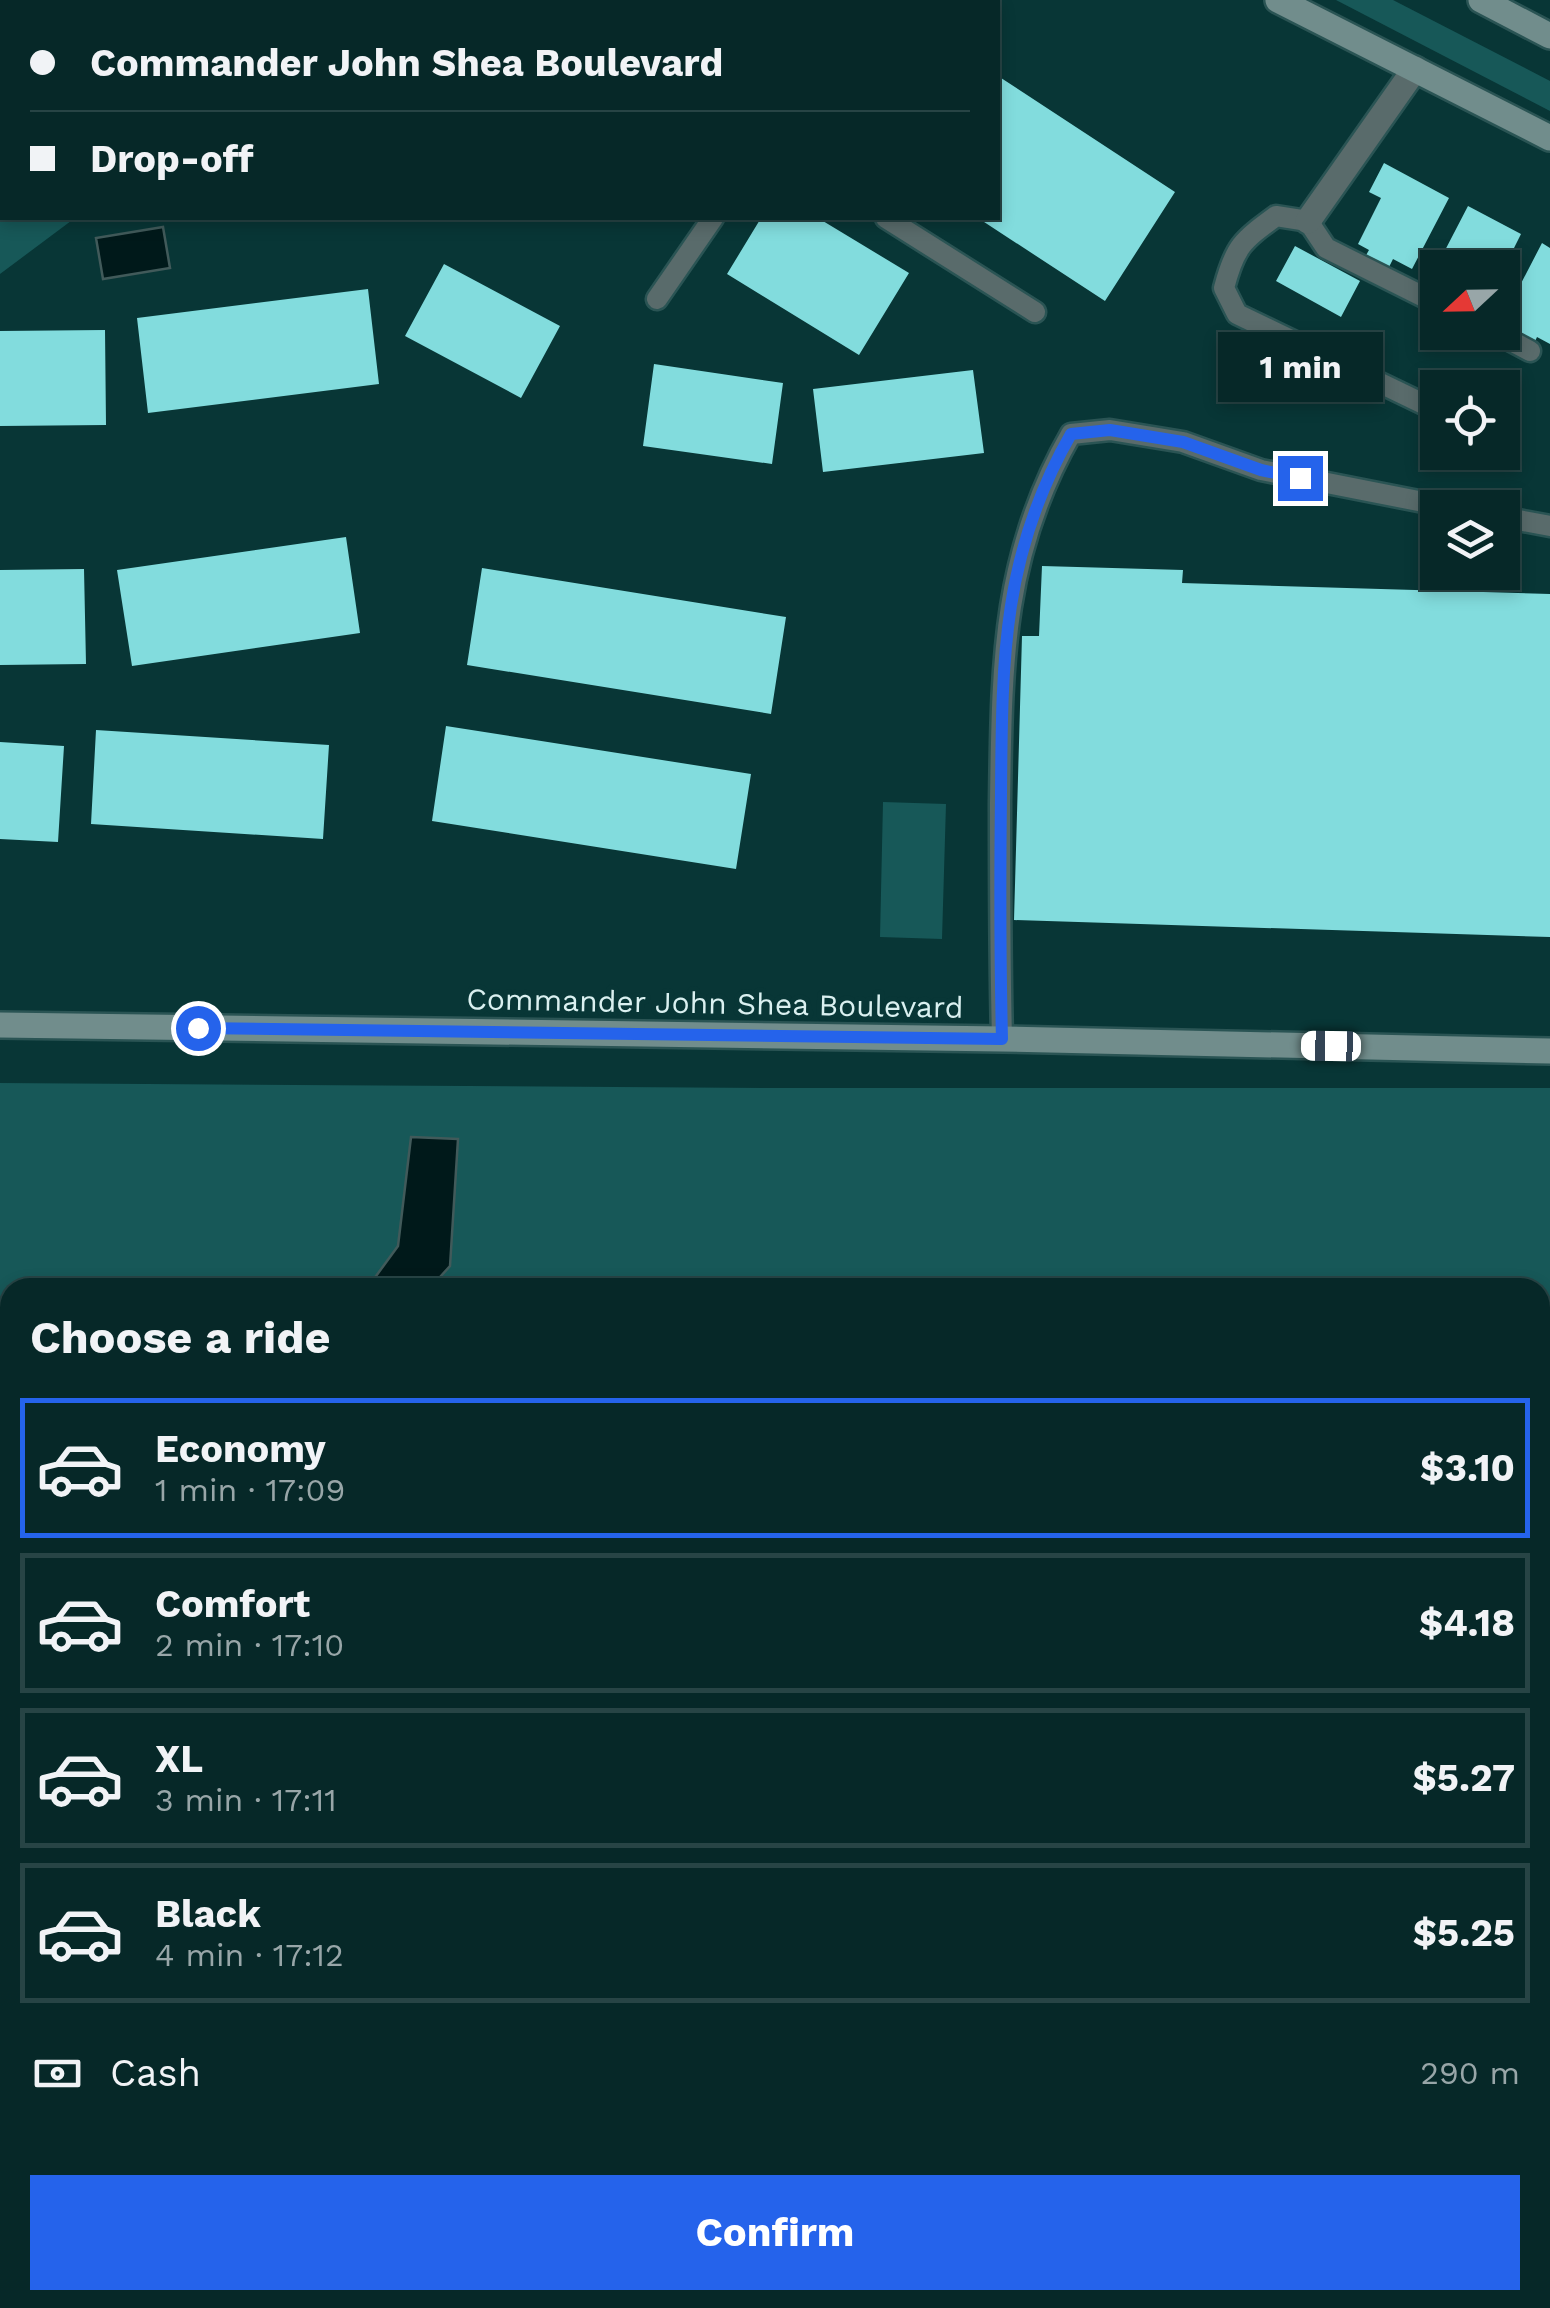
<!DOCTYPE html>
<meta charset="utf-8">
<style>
body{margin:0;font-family:"Work Sans",sans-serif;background:#0f3030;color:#f1f3f6;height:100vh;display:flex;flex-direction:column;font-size:38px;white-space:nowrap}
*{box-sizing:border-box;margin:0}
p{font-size:32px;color:#98a6a8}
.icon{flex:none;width:55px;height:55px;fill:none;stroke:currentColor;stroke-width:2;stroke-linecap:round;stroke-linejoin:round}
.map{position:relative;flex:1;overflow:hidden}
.sheet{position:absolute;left:0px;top:1278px;width:1550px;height:1032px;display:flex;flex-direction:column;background:#062828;border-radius:30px 30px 0 0;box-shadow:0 5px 15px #0003,0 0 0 2px #274445}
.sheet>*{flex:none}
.top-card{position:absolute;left:0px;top:0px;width:1000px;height:220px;box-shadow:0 5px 15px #0003,0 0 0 2px #274445;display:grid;align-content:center;height:220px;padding:0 30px;background:#062828}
.needle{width:65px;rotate:248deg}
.tools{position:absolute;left:1420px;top:250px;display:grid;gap:20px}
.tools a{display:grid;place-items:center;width:100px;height:100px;border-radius:0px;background:#062828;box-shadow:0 5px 15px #0003,0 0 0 2px #274445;font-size:50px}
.end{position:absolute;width:45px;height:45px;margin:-22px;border:12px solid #2563eb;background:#fff;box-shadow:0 0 0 5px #fff}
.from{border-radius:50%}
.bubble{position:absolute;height:70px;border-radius:0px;background:#062828;box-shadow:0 5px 15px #0003,0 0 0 2px #274445;font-size:32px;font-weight:700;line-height:70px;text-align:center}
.car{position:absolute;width:30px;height:60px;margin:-30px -15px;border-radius:12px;box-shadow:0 0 8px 2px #0007;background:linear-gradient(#fff 24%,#345 0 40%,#fff 0 76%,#345 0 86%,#fff 0)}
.top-card b{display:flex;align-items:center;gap:35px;height:95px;font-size:38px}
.top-card b+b{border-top:2px solid #274445}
.top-card i{width:25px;height:25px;background:#f1f3f6}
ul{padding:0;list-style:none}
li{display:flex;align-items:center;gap:30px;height:140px;margin:0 20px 15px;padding:0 10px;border:5px solid #274445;border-radius:0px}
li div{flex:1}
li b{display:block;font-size:38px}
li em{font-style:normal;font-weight:700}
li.selected{border-color:#2563eb}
li>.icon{width:90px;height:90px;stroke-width:1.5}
h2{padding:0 30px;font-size:45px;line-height:120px}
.pay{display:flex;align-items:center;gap:25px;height:110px;padding:0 30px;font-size:38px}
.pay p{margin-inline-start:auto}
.primary-button{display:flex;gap:20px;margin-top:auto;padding:20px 30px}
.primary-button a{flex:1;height:115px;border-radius:0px;background:#2563eb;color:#fff;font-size:40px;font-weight:700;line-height:115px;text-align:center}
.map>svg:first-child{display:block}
.green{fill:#175858}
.water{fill:#00191a;stroke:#415a5a;stroke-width:2.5}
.building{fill:#82dcdd}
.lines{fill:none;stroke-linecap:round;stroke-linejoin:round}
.lane-casing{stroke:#2a5454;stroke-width:25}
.street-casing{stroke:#2a5454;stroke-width:30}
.secondary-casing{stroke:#2a5454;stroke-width:30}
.lane{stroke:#596b6b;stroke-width:20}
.street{stroke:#596b6b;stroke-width:25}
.secondary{stroke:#718d8c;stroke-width:25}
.route{stroke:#2563eb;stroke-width:12}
.labels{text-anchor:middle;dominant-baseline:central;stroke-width:10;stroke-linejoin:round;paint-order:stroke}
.street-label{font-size:30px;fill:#daf0f0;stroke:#083636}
</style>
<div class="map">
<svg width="1550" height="2308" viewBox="0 0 1550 2308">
<rect width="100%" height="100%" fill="#083636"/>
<!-- green -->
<path class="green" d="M0,0H179L2,2V218H75L0,274Z
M1336,0H1393L1550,81V111Z
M883,802L946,804L942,939L880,937Z
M0,1083L771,1088H1550V1975L1540,1973V1288L431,1287L450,1266L458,1139L411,1137L398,1246L368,1287L10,1288V1536L0,1545Z"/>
<!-- water -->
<path class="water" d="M163,227L170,268L103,279L96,238Z
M411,1137L458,1139L450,1266L431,1287H368L398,1246Z
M10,1536V2300H1540V1973L1550,1975V2308H0V1545Z"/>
<!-- building -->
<path class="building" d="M998,76L1175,192L1105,301L978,218H998Z
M1384,163L1449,198L1412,269L1393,259L1388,269L1365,257L1369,250L1358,244L1381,198L1369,192Z
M1468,206L1521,234L1504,268H1438V290L1427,285Z
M761,218H818L909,273L859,355L727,274Z
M1542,243L1550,248V344L1537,337L1532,348L1509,335L1512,328L1502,320Z
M1295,246L1360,281L1341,317L1276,281Z
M444,264L560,326L521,398L405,336Z
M368,289L379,384L148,413L137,318Z
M105,330L106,425L0,426V331Z
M654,364L783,383L772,464L643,446Z
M973,370L984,453L823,472L813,389Z
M346,537L360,633L132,666L117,570Z
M1042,566L1183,570L1182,583L1550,594V937L1014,920L1022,636H1039Z
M482,568L786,617L771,714L467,665Z
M84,569L86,664L0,665V570Z
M446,726L751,774L736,869L432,821Z
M96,730L329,745L323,839L91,824Z
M0,742L64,746L58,842L0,839Z"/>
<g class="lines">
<!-- lane casing -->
<g class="lane-casing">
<path id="lane" d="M895,2L898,0
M886,218L1035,312
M657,299L713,218
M1494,332L1530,351
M1434,409L1237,314L1224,288C1235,246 1242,241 1276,216L1308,221L1326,248L1438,304
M1502,517L1550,526
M1002,1039C1000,960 1000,882 1000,803C1002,666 1001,556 1071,434L1110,430L1183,442L1261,470L1454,508"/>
</g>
<!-- street casing -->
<g class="street-casing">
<path id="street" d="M1308,221L1415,69"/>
</g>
<!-- secondary casing -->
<g class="secondary-casing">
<path id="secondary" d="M1278,0L1550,138
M1481,0L1550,36
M0,1025L1002,1039L1550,1051"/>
</g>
<!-- lane -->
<use href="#lane" class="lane"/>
<!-- street -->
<use href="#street" class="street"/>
<!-- secondary -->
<use href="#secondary" class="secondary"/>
</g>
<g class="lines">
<!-- route -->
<path class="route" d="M198,1028L1002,1039C1000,957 1000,877 1001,795C1002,660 1002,554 1071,434L1110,430L1183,442L1261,470L1300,478"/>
</g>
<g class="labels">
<!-- street labels -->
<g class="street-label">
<text transform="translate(715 1003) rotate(1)">Commander John Shea Boulevard</text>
</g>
</g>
</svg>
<div class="tools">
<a><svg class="needle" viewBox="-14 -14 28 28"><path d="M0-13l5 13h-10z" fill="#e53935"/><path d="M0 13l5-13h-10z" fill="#98a6a8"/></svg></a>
<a><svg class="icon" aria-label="locate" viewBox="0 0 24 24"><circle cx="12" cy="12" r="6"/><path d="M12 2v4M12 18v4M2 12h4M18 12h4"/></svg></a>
<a><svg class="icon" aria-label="layers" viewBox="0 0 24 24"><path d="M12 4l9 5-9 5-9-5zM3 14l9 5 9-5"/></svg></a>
</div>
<i class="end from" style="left:198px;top:1028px"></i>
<i class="end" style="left:1300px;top:478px"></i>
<div class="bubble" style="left:1218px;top:332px;width:165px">1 min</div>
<i class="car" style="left:1331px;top:1046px;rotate:271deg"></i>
<div class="top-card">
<b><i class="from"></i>Commander John Shea Boulevard</b>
<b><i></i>Drop-off</b>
</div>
<section class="sheet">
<h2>Choose a ride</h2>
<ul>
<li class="selected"><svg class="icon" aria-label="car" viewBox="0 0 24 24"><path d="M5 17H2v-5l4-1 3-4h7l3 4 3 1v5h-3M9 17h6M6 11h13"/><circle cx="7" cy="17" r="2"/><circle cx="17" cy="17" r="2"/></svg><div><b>Economy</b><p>1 min · 17:09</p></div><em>$3.10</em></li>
<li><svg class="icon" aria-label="car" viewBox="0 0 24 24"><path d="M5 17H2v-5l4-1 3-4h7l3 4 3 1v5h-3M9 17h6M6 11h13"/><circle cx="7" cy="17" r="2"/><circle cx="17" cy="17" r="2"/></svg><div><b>Comfort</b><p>2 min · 17:10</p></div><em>$4.18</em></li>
<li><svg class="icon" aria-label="car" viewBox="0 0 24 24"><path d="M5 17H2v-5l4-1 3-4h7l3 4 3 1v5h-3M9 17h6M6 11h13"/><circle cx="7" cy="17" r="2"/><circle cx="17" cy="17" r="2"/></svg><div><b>XL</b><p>3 min · 17:11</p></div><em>$5.27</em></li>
<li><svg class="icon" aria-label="car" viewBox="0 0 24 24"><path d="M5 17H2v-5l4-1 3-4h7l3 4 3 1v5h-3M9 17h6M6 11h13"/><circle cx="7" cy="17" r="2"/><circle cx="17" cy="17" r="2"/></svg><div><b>Black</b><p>4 min · 17:12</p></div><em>$5.25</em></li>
</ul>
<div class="pay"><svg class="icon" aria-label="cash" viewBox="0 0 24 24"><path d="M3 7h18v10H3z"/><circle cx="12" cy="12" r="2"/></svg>Cash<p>290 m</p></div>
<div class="primary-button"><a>Confirm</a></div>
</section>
</div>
